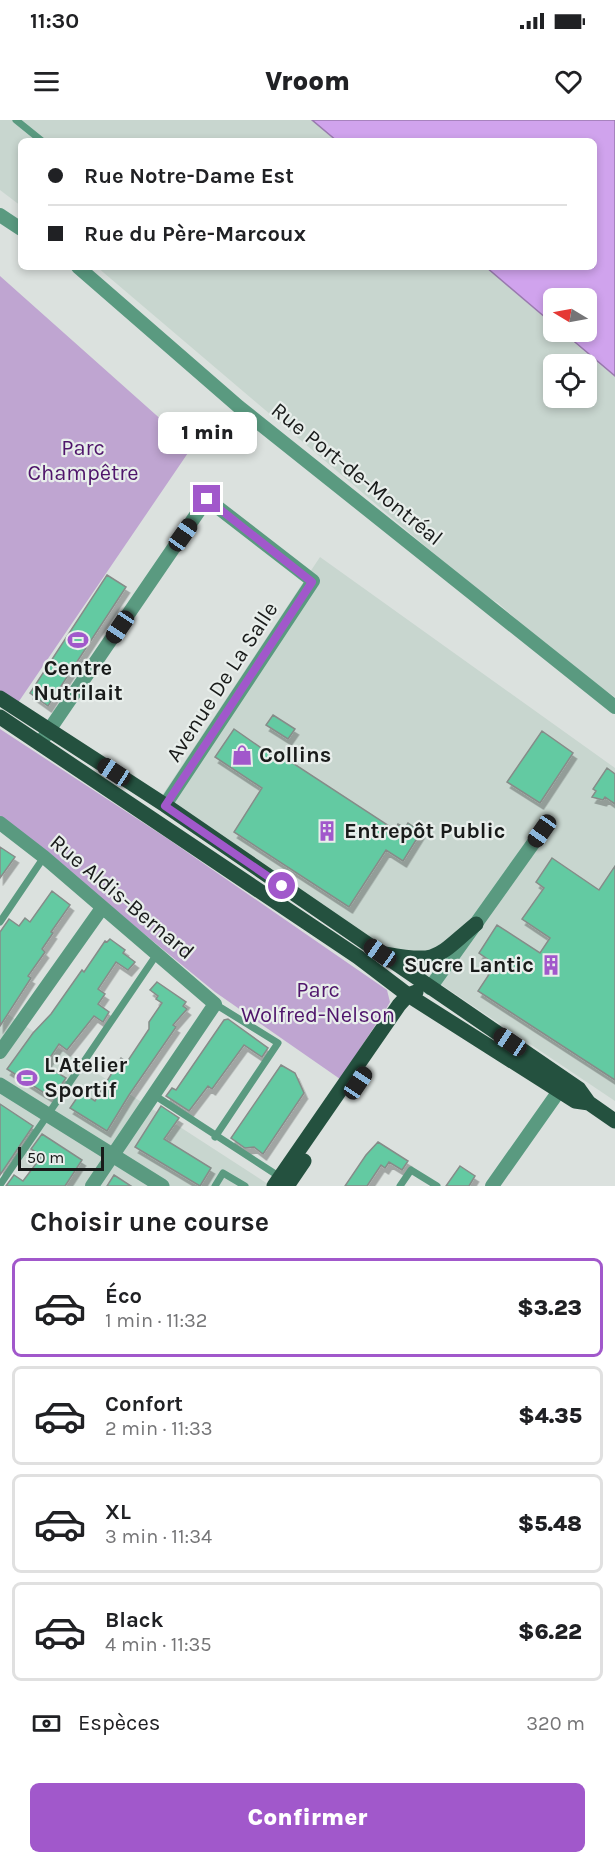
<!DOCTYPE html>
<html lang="fr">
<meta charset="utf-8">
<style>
body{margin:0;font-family:Karla,sans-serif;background:#f2f2f2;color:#202124;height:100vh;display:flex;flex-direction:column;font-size:22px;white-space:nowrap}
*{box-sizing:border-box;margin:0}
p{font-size:20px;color:#757577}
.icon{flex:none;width:33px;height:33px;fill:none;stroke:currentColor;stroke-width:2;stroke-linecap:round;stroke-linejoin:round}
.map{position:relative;height:1066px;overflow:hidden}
.drawer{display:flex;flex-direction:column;background:#fff;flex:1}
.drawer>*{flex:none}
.banner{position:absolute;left:18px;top:18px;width:579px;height:132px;border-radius:9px;box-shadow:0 3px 9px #0003;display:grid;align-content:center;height:132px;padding:0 30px;background:#fff}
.needle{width:39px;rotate:280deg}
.tools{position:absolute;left:543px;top:168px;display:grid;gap:12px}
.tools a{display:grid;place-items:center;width:54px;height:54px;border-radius:9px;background:#fff;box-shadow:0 3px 9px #0003;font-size:30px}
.scale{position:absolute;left:18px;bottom:15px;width:86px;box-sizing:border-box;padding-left:6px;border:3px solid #191b1a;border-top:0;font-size:16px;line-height:21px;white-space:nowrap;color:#191b1a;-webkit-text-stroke:4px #e8eeeb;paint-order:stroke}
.end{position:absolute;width:27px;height:27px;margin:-14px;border:8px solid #a158cb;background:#fff;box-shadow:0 0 0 3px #fff}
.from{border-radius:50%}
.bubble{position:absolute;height:42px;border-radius:9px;background:#fff;box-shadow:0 3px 9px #0003;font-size:20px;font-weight:800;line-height:42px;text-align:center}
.car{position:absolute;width:18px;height:36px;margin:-18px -9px;border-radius:8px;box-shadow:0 0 4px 2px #0007;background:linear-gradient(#222 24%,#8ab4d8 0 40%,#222 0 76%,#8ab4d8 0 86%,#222 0)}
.banner b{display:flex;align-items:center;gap:21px;height:57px;font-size:22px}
.banner b+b{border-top:2px solid #e0e0e0}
.banner i{width:15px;height:15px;background:#202124}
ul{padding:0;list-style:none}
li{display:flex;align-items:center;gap:18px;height:99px;margin:0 12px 9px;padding:0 18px;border:3px solid #e0e0e0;border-radius:9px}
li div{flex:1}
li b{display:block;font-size:22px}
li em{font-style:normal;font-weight:800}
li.current{border-color:#a158cb}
li>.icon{width:54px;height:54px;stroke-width:1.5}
h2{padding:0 30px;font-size:27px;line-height:72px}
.pay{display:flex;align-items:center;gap:15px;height:66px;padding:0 30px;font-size:22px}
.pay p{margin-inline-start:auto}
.cta{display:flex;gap:12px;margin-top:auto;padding:12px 30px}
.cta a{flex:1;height:69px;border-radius:9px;background:#a158cb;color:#fff;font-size:24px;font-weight:800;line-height:69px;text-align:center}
.status{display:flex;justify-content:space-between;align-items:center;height:42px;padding:0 30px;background:#fff;direction:ltr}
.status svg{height:16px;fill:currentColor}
header{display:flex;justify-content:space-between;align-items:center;height:78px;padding:0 30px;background:#fff;font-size:27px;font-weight:800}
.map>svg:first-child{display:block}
.built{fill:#c8d6cf;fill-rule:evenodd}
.green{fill:#bfa5d1}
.water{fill:#d0a3ed;stroke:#997aae;stroke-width:1.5}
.building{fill:#64caa2;stroke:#868c89;stroke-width:1.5;filter:url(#shadow)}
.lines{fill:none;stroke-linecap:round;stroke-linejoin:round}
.service{stroke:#5a9a80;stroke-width:7}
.minor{stroke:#5a9a80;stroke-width:14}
.tertiary{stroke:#5a9a80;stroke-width:15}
.primary{stroke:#24513f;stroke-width:15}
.route{stroke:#a158cb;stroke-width:8}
.labels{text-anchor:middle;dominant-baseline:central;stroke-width:4.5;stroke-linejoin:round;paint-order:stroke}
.park-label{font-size:22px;fill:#4f156b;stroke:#e8eeeb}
.street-label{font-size:22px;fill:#191b1a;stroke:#e8eeeb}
.poi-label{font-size:22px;font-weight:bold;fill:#191b1a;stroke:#e8eeeb;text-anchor:start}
</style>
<div class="status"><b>11:30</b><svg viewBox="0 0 49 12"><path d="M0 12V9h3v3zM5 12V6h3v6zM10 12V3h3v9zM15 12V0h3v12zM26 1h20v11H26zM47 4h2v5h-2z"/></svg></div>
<header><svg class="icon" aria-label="menu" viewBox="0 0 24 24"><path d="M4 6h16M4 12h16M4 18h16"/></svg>Vroom<svg class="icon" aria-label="heart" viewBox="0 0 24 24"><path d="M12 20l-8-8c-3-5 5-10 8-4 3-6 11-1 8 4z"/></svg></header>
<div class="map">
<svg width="615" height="1066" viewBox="0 0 615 1066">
<defs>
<filter id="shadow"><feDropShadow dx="3.5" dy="6" stdDeviation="0" flood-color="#0004"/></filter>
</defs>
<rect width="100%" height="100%" fill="#dbe1de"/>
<!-- built -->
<path class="built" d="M0,0H312L337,21H21V86L0,70Z
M97,147H486L553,205L554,212H561L615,257V577L513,506L517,500L498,483L478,471ZM554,244H586V278H554Z
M320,437L615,648V981L161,677Z
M0,889L55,926L271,1066H50L0,1032Z"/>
<!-- green -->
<path class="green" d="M0,156L192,327L11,593L0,586Z
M0,609L168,719L387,870L390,882L386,889L340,959L215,872L0,696Z"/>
<!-- water -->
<path class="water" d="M312,0H615V256L563,212H586V178H554L553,204L486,147H594V21H337Z"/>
<!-- building -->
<path class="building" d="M107,455L126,467L48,586L30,573Z
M273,595L295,609L288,619L266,605Z
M234,609L280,641L282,636L395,710L398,704L405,708L408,703L421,712L403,741L386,730L349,787L234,712L262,668L215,637Z
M542,611L573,633L540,683L507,662Z
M607,648L615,654V684L605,677L603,680L592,677L596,671L593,669Z
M0,727L15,737L0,758Z
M552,738L599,770L615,746V960L478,871L490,853L485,849L490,841L479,833L497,805L540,833L550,818L522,799L544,768L536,762Z
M52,771L70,785L51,812L53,813L42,829L45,832L28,856L31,858L0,906V812L9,799L19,806L25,798L30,802Z
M110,819L125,830L123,833L135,842L128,850L116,842L98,869L105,874L98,884L109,892L103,902L94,896L67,930L59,924L45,945L66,958L52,978L7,949L33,913L51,894L82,850L84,852L105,821L107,822Z
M157,862L186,882L183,886L187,889L173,905L176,907L129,975L107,1011L70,988L81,972L95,981L121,938L127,942L149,909V902L162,883L156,879L158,876L150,870Z
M228,899L268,928L262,937L244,925L212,969L208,966L189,991L166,976L172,968L176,970L224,900Z
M281,945L295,953L304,973L263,1034L254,1027L245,1028L231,1018Z
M0,984L33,1006L0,1055Z
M161,986L179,998L164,1019L211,1048L200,1066L135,1027Z
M42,1014L82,1040L65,1066H6L14,1055L23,1061L42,1036L31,1029Z
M378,1022L408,1041L402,1050L389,1042L385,1048L381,1045L367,1066H345L366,1035Z
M460,1046L475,1056L469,1066H446Z
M114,1055L131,1066H107Z"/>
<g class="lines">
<!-- service -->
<path class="service" d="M16,0L42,21
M0,802L44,737
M215,884L278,923L215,1017
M154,975L280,1057
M0,1065L157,834
M215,1066L223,1053L245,1066
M400,1066L411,1050L437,1066"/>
<!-- minor -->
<path class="minor" d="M0,95L21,109
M78,147L239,287L615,587
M43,619L207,379L313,461L165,685
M0,703L44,737L215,884L92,1066
M430,868L542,711
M0,932L102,788
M492,1066L559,971"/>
<!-- tertiary -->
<path class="tertiary" d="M0,965L162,1066"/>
<!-- primary -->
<path class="primary" d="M0,578L165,685L579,969L589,983L615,1001
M0,597L358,837L408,875L575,981L589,983
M386,834C440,844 436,837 476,804
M274,1066L399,885L408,875L416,872
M287,1066L304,1041"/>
</g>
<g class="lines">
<!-- route -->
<path class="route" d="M207,379L312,462L165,686L282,766"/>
</g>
<!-- icons -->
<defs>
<g id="stadium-bare" transform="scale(1.62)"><path d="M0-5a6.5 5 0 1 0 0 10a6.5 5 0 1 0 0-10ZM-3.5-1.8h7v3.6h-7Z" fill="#a158cb" stroke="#e8eeeb" stroke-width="2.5" paint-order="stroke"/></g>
<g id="shop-bare" transform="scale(1.62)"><path d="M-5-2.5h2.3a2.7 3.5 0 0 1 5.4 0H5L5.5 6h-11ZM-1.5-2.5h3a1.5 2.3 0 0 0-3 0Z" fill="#a158cb" stroke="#e8eeeb" stroke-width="2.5" paint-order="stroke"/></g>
<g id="building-bare" transform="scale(1.62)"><path d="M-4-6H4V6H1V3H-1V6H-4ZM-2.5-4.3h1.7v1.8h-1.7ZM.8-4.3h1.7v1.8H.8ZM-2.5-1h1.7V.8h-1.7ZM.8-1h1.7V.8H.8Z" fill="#a158cb" stroke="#e8eeeb" stroke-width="2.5" paint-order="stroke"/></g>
</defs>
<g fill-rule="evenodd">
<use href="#stadium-bare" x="78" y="520"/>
<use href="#shop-bare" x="242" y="635"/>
<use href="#building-bare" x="327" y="711"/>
<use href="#building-bare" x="551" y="845"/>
<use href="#stadium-bare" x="27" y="958"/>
</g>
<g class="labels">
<!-- park labels -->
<g class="park-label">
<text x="83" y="328">Parc<tspan x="83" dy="25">Champêtre</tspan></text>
<text x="318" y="870">Parc<tspan x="318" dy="25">Wolfred-Nelson</tspan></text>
</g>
<!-- street labels -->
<g class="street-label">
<text transform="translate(357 354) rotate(39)">Rue Port-de-Montréal</text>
<text transform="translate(222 562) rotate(-57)">Avenue De La Salle</text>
<text transform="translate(122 777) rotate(40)">Rue Aldis-Bernard</text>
</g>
<!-- poi labels -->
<g class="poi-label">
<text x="78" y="548" text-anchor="middle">Centre<tspan x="78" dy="25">Nutrilait</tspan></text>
<text x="259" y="635">Collins</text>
<text x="344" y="711">Entrepôt Public</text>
<text x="534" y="845" text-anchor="end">Sucre Lantic</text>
<text x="44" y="945">L'Atelier<tspan x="44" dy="25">Sportif</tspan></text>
</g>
</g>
</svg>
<div class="tools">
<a><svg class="needle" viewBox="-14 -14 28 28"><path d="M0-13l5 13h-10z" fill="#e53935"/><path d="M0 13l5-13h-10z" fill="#757577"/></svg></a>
<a><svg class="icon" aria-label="locate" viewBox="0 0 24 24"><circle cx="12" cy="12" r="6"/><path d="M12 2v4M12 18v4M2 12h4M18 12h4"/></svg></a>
</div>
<div class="scale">50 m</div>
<i class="end from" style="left:282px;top:766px"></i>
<i class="end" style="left:207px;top:379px"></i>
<div class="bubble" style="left:158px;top:292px;width:99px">1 min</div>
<i class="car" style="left:183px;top:415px;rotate:35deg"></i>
<i class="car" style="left:120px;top:507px;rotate:214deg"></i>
<i class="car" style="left:114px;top:652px;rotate:303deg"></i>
<i class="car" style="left:542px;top:711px;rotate:215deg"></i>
<i class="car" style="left:380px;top:833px;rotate:305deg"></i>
<i class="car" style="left:510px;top:922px;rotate:304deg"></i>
<i class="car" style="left:358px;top:963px;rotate:34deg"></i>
<div class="banner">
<b><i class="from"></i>Rue Notre-Dame Est</b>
<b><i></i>Rue du Père-Marcoux</b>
</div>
</div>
<section class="drawer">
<h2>Choisir une course</h2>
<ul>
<li class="current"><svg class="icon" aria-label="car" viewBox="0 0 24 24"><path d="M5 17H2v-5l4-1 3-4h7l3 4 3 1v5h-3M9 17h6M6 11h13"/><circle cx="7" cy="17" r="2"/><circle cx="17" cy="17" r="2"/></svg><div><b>Éco</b><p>1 min · 11:32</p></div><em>$3.23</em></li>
<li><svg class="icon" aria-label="car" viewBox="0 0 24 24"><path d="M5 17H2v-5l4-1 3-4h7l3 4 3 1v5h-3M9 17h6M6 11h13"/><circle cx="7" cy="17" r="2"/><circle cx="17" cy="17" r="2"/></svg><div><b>Confort</b><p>2 min · 11:33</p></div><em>$4.35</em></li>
<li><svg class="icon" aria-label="car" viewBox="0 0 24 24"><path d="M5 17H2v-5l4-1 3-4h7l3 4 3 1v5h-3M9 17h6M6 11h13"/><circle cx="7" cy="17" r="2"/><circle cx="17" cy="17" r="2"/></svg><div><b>XL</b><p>3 min · 11:34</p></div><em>$5.48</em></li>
<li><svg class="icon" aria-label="car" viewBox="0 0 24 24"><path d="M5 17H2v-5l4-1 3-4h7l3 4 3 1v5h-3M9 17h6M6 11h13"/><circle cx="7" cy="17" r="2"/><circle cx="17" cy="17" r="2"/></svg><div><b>Black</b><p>4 min · 11:35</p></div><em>$6.22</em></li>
</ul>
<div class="pay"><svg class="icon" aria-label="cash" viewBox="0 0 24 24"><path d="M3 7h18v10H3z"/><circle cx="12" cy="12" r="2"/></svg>Espèces<p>320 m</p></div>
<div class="cta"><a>Confirmer</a></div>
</section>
